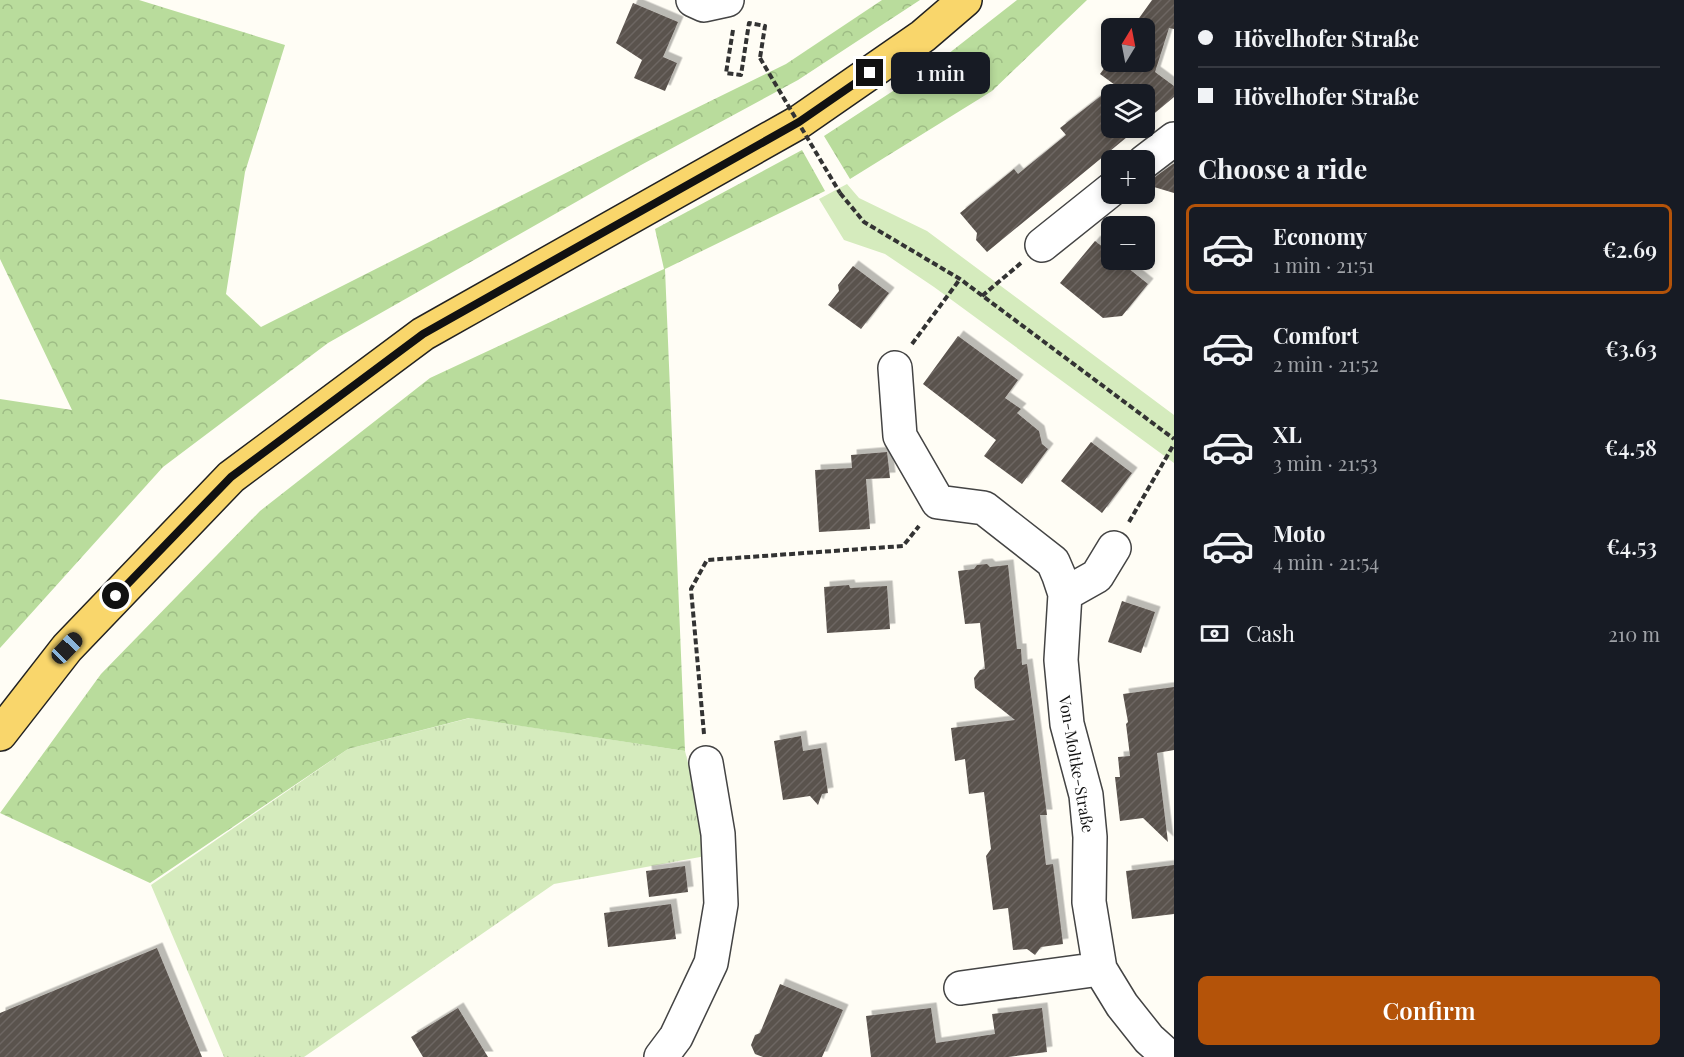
<!DOCTYPE html>
<meta charset="utf-8">
<style>
body{margin:0;font-family:"Playfair Display",serif;background:#20242c;color:#f1f3f6;height:100vh;display:flex;flex-direction:column;font-size:22px;white-space:nowrap}
*{box-sizing:border-box;margin:0}
p{font-size:20px;color:#9ea1a6}
.icon{flex:none;width:33px;height:33px;fill:none;stroke:currentColor;stroke-width:2;stroke-linecap:round;stroke-linejoin:round}
.map{position:relative;flex:1;overflow:hidden}
.sheet{display:flex;flex-direction:column;background:#171b24;width:510px}
.sheet>*{flex:none}
.guide{display:grid;align-content:center;height:132px;padding:0 24px;background:#171b24}
.needle{width:39px;rotate:10deg}
.controls{position:absolute;left:1101px;top:18px;display:grid;gap:12px}
.controls a{display:grid;place-items:center;width:54px;height:54px;border-radius:9px;background:#171b24;box-shadow:0 3px 9px #0003;font-size:30px}
.end{position:absolute;width:27px;height:27px;margin:-14px;border:8px solid #111;background:#fff;box-shadow:0 0 0 3px #fff}
.from{border-radius:50%}
.bubble{position:absolute;height:42px;border-radius:9px;background:#171b24;box-shadow:0 3px 9px #0003;font-size:20px;font-weight:600;line-height:42px;text-align:center}
.car{position:absolute;width:18px;height:36px;margin:-18px -9px;border-radius:8px;box-shadow:0 0 4px 2px #0007;background:linear-gradient(#222 24%,#8ab4d8 0 40%,#222 0 76%,#8ab4d8 0 86%,#222 0)}
.guide b{display:flex;align-items:center;gap:21px;height:57px;font-size:22px}
.guide b+b{border-top:2px solid #363941}
.guide i{width:15px;height:15px;background:#f1f3f6}
ul{padding:0;list-style:none}
li{display:flex;align-items:center;gap:18px;height:90px;margin:0 12px 9px;padding:0 12px;border:3px solid transparent;border-radius:9px}
li div{flex:1}
li b{display:block;font-size:22px}
li em{font-style:normal;font-weight:600}
li.active{border-color:#b45309}
li>.icon{width:54px;height:54px;stroke-width:1.5}
h2{padding:0 24px;font-size:27px;line-height:72px}
.pay{display:flex;align-items:center;gap:15px;height:66px;padding:0 24px;font-size:22px}
.pay p{margin-inline-start:auto}
.primary-button{display:flex;gap:12px;margin-top:auto;padding:12px 24px}
.primary-button a{flex:1;height:69px;border-radius:9px;background:#b45309;color:#fff;font-size:24px;font-weight:600;line-height:69px;text-align:center}
main{display:flex;flex:1;min-height:0}
.map>svg:first-child{display:block}
.grass{fill:url(#grass-tufts)}
.forest{fill:url(#forest-crowns)}
.park{fill:#d5ebbd}
.building{fill:url(#building-hatch);filter:url(#shadow)}
.lines{fill:none;stroke-linecap:round;stroke-linejoin:round}
.minor-casing{stroke:#444;stroke-width:36}
.major-casing{stroke:#222;stroke-width:36}
.path{stroke:#333;stroke-width:4;stroke-dasharray:6 3;stroke-linecap:butt}
.minor{stroke:#fff;stroke-width:33}
.major{stroke:#f9d66b;stroke-width:33}
.path-bridge{stroke:#333;stroke-width:4;stroke-dasharray:6 3;stroke-linecap:butt}
.route{stroke:#111;stroke-width:8}
.labels{text-anchor:middle;dominant-baseline:central;stroke-width:6;stroke-linejoin:round;paint-order:stroke}
.street-label{font-size:16px;fill:#111;stroke:#fff}
</style>
<main>
<div class="map">
<svg width="1174" height="1057" viewBox="0 0 1174 1057">
<defs>
<pattern id="grass-tufts" width="24" height="20" patternUnits="userSpaceOnUse" patternTransform="scale(1.5)"><rect width="24" height="20" fill="#d5ebbd"/><path d="M3 7l-1-3M5 7V3M7 7l1-3M15 17l-1-3M17 17v-4M19 17l1-3" fill="none" stroke="#b6c8a1"/></pattern>
<pattern id="forest-crowns" width="20" height="18" patternUnits="userSpaceOnUse" patternTransform="scale(1.5)"><rect width="20" height="18" fill="#b9dc9c"/><path d="M2 6a3 3 0 1 1 6 0M12 15a3 3 0 1 1 6 0" fill="none" stroke="#9ebc85"/></pattern>
<pattern id="building-hatch" width="6" height="6" patternUnits="userSpaceOnUse" patternTransform="scale(1.5)"><rect width="6" height="6" fill="#5a524d"/><path d="M-1 1l2-2M0 6l6-6M5 7l2-2" fill="none" stroke="#6d6662"/></pattern>
<filter id="shadow"><feDropShadow dx="5.5" dy="-5.5" stdDeviation="0" flood-color="#0004"/></filter>
</defs>
<rect width="100%" height="100%" fill="#fffdf5"/>
<!-- grass -->
<path class="grass" d="M470,718L685,751L711,855L554,884L304,1057H224L151,885L348,749Z"/>
<!-- forest -->
<path class="forest" d="M0,0H139L285,45L245,172L226,294L261,327L627,142L786,64L882,0H920L798,80L641,165L328,343L163,467L0,648V399L72,410L0,259Z
M1017,0H1087L992,91L850,179L824,136L939,61Z
M802,150L825,191L665,269L685,751L469,718L348,749L150,883L0,813L101,674L260,511L430,378L664,269L655,229Z"/>
<!-- park -->
<path class="park" d="M847,184L859,198L927,231L1174,415V463L934,287L885,254L844,240L819,199Z"/>
<!-- building -->
<path class="building" d="M1152,0H1174V29L1169,28L1155,72L1174,86V97L1144,122V94H1112V128H1138L987,252L976,240L977,233L960,213L1014,169L1018,174L1066,135L1060,128L1115,85L1100,74L1112,58V62H1144V28H1132Z
M633,3L678,22L663,57L677,63L665,91L634,78L642,60L616,43Z
M1173,164H1174V193L1144,184V180L1155,177Z
M1095,241L1112,254V260H1118L1148,284L1122,316L1103,318L1060,283Z
M853,266L889,293L861,329L828,305L839,291L838,285Z
M958,336L1018,380L1005,398L1021,409L1017,413L1039,431L1042,444L1048,449L1022,484L984,456L996,440L923,384Z
M1091,442L1132,473L1102,513L1061,481Z
M887,452L890,478L866,479L870,529L819,532L815,470L852,468L851,455Z
M987,564L990,567L1008,565L1017,649H1021L1022,665L1027,664L1047,815H1040L1046,865L1053,864L1063,944L1041,947L1035,955L1027,949L1013,950L1008,908L993,910L986,856L991,849L984,792L969,794L965,759L955,761L951,728L1015,720L975,688L974,678L980,670L985,669L980,623L965,624L958,571L974,569L977,565Z
M849,585L850,588L887,586L890,629L827,633L824,587Z
M1122,601L1155,612L1141,653L1108,642Z
M1174,687V750L1157,753L1168,842L1143,818L1120,821L1115,777H1120L1118,757L1130,756L1126,724L1128,722L1123,694Z
M801,736L803,751L821,748L828,793L822,794L818,805L810,796L783,800L774,741Z
M1174,865V914L1132,919L1126,871Z
M685,866L688,892L649,897L646,871Z
M671,904L676,939L608,947L604,913Z
M157,948L202,1057H0V1013Z
M780,984L843,1010L822,1057H763L755,1054L751,1045L755,1035L760,1033Z
M458,1008L488,1057H423L411,1037Z
M931,1008L936,1043L995,1034L992,1014L1042,1008L1047,1052L1008,1057H871L866,1016Z"/>
<g class="lines">
<!-- minor casing -->
<g class="minor-casing">
<path id="minor" d="M693,0L704,5L727,0
M1144,162L1174,139
M1042,245L1112,189
M895,368L900,436L938,502L984,508L1053,562L1059,576L1065,594L1061,660L1067,724L1086,795L1090,837L1089,902L1100,969L1122,1005L1149,1039L1169,1057
M1065,594L1097,576L1114,548
M961,988L1100,969
M661,1057L676,1037L711,963L721,904L718,834L706,763"/>
</g>
<!-- major casing -->
<g class="major-casing">
<path id="major" d="M0,734L67,648L231,477L423,334L799,122L923,36L965,0"/>
</g>
<!-- path -->
<path class="path" d="M733,30L726,73L741,75L749,23L765,26L760,58
M840,193L864,222L960,279L1174,439
M982,296L1021,263
M912,344L960,279
M1129,522L1174,444
M704,734L691,589L707,560L903,546L919,526"/>
<!-- minor -->
<use href="#minor" class="minor"/>
<!-- major -->
<use href="#major" class="major"/>
<!-- path-bridge -->
<path class="path-bridge" d="M760,58L840,193"/>
</g>
<g class="lines">
<!-- route -->
<path class="route" d="M116,596L231,477L423,334L799,122L870,73"/>
</g>
<g class="labels">
<!-- street labels -->
<g class="street-label">
<text transform="translate(1077 764) rotate(80)">Von-Moltke-Straße</text>
</g>
</g>
</svg>
<div class="controls">
<a><svg class="needle" viewBox="-14 -14 28 28"><path d="M0-13l5 13h-10z" fill="#e53935"/><path d="M0 13l5-13h-10z" fill="#9ea1a6"/></svg></a>
<a><svg class="icon" aria-label="layers" viewBox="0 0 24 24"><path d="M12 4l9 5-9 5-9-5zM3 14l9 5 9-5"/></svg></a>
<a>+</a>
<a>−</a>
</div>
<i class="end from" style="left:116px;top:596px"></i>
<i class="end" style="left:870px;top:73px"></i>
<div class="bubble" style="left:891px;top:52px;width:99px">1 min</div>
<i class="car" style="left:67px;top:648px;rotate:44deg"></i>
</div>
<section class="sheet">
<div class="guide">
<b><i class="from"></i>Hövelhofer Straße</b>
<b><i></i>Hövelhofer Straße</b>
</div>
<h2>Choose a ride</h2>
<ul>
<li class="active"><svg class="icon" aria-label="car" viewBox="0 0 24 24"><path d="M5 17H2v-5l4-1 3-4h7l3 4 3 1v5h-3M9 17h6M6 11h13"/><circle cx="7" cy="17" r="2"/><circle cx="17" cy="17" r="2"/></svg><div><b>Economy</b><p>1 min · 21:51</p></div><em>€2.69</em></li>
<li><svg class="icon" aria-label="car" viewBox="0 0 24 24"><path d="M5 17H2v-5l4-1 3-4h7l3 4 3 1v5h-3M9 17h6M6 11h13"/><circle cx="7" cy="17" r="2"/><circle cx="17" cy="17" r="2"/></svg><div><b>Comfort</b><p>2 min · 21:52</p></div><em>€3.63</em></li>
<li><svg class="icon" aria-label="car" viewBox="0 0 24 24"><path d="M5 17H2v-5l4-1 3-4h7l3 4 3 1v5h-3M9 17h6M6 11h13"/><circle cx="7" cy="17" r="2"/><circle cx="17" cy="17" r="2"/></svg><div><b>XL</b><p>3 min · 21:53</p></div><em>€4.58</em></li>
<li><svg class="icon" aria-label="car" viewBox="0 0 24 24"><path d="M5 17H2v-5l4-1 3-4h7l3 4 3 1v5h-3M9 17h6M6 11h13"/><circle cx="7" cy="17" r="2"/><circle cx="17" cy="17" r="2"/></svg><div><b>Moto</b><p>4 min · 21:54</p></div><em>€4.53</em></li>
</ul>
<div class="pay"><svg class="icon" aria-label="cash" viewBox="0 0 24 24"><path d="M3 7h18v10H3z"/><circle cx="12" cy="12" r="2"/></svg>Cash<p>210 m</p></div>
<div class="primary-button"><a>Confirm</a></div>
</section>
</main>
